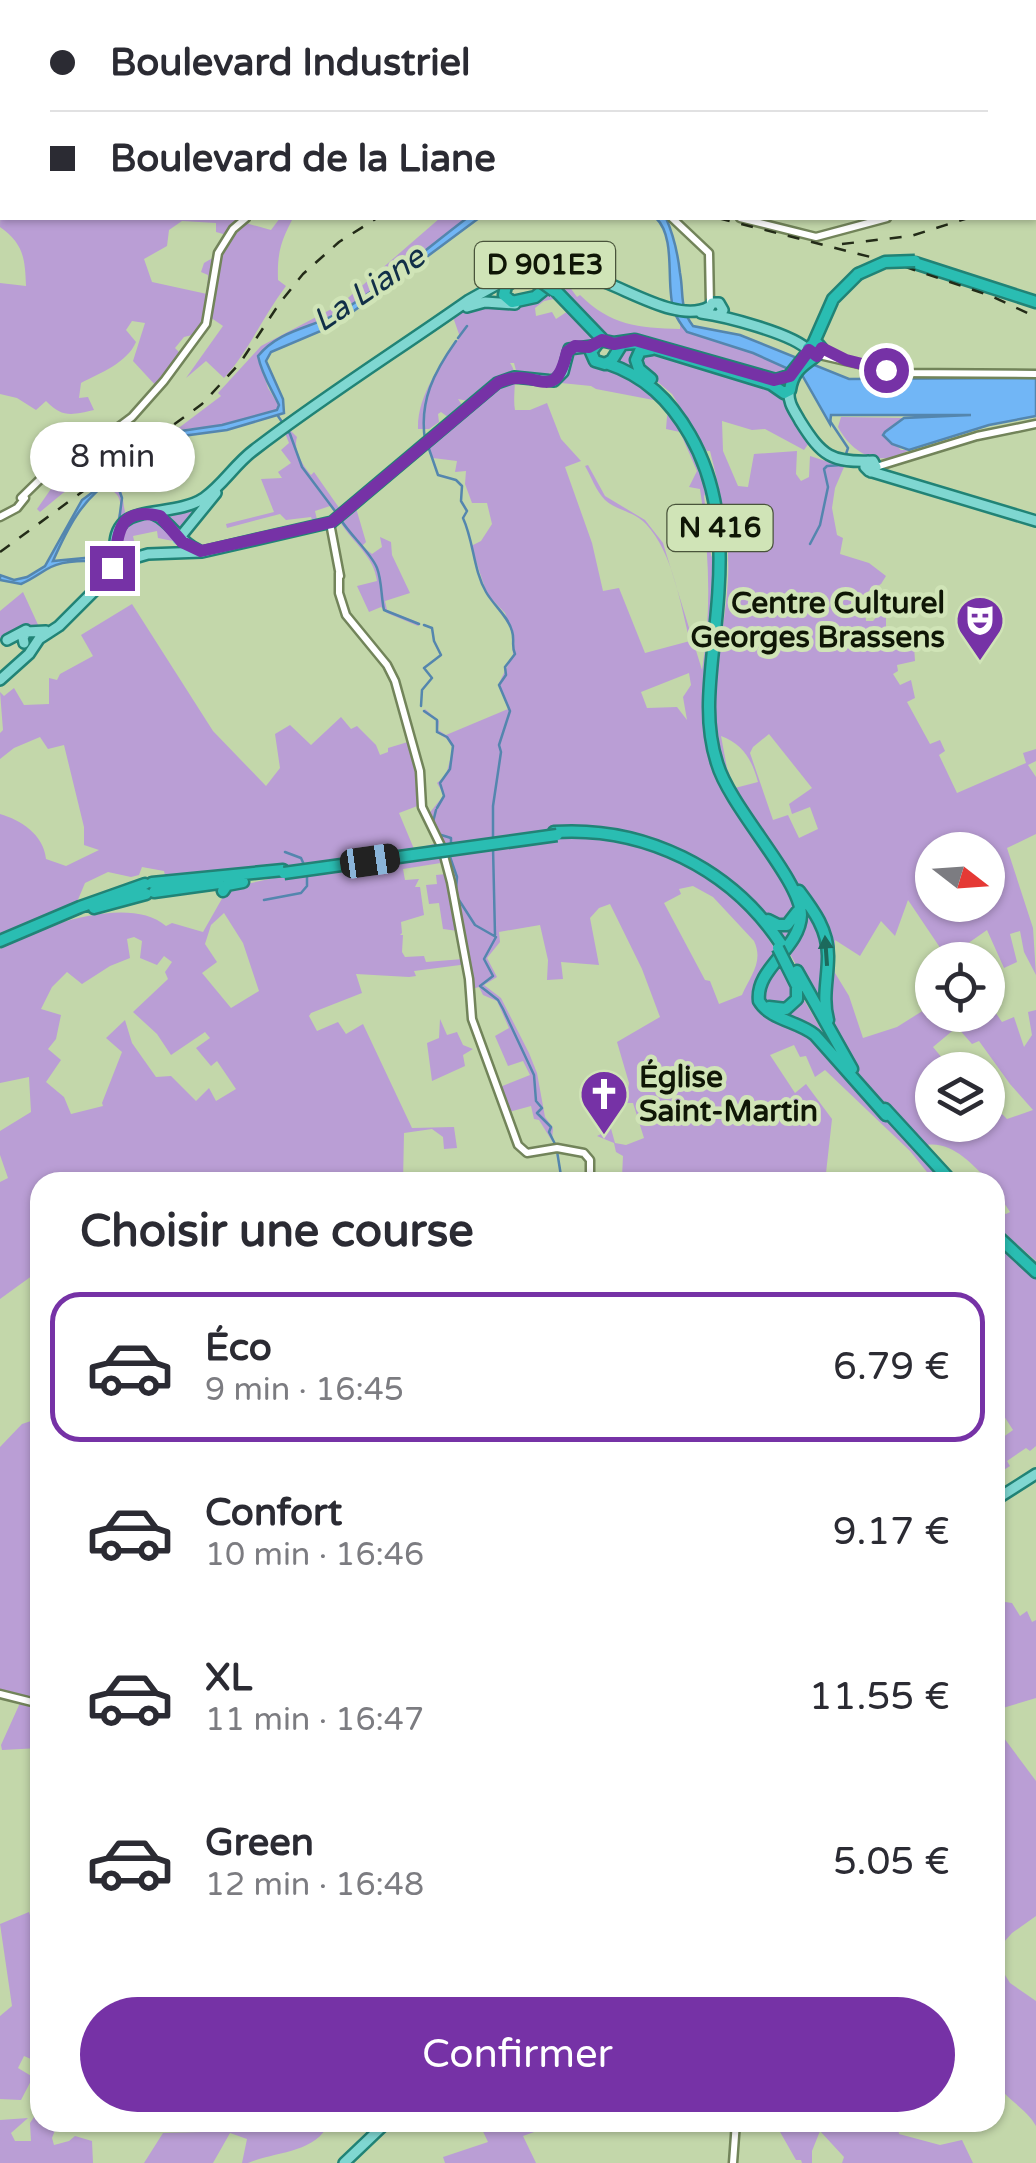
<!DOCTYPE html>
<html lang="fr">
<meta charset="utf-8">
<style>
body{margin:0;font-family:"Varela Round",sans-serif;background:#f2f2f3;color:#2b2b33;height:100vh;display:flex;flex-direction:column;font-size:38px;white-space:nowrap}
*{box-sizing:border-box;margin:0}
p{font-size:32px;color:#7c7c81}
.icon{flex:none;width:55px;height:55px;fill:none;stroke:currentColor;stroke-width:2;stroke-linecap:round;stroke-linejoin:round}
.map{position:relative;flex:1;overflow:hidden}
.sheet{position:absolute;left:30px;top:1172px;width:975px;height:960px;display:flex;flex-direction:column;background:#fff;border-radius:30px;box-shadow:0 2px 8px #0004}
.sheet>*{flex:none}
.guide{position:absolute;left:0px;top:0px;width:1038px;height:220px;box-shadow:0 2px 8px #0004;display:grid;align-content:center;height:220px;padding:0 50px;background:#fff}
.needle{width:65px;rotate:107deg}
.tools{position:absolute;left:915px;top:832px;display:grid;gap:20px}
.tools a{display:grid;place-items:center;width:90px;height:90px;border-radius:50%;background:#fff;box-shadow:0 2px 8px #0004;font-size:50px}
.end{position:absolute;width:45px;height:45px;margin:-22px;border:12px solid #7632a6;background:#fff;box-shadow:0 0 0 5px #fff}
.from{border-radius:50%}
.bubble{position:absolute;height:70px;border-radius:35px;background:#fff;box-shadow:0 2px 8px #0004;font-size:32px;font-weight:600;line-height:70px;text-align:center}
.car{position:absolute;width:30px;height:60px;margin:-30px -15px;border-radius:12px;box-shadow:0 0 8px 2px #0007;background:linear-gradient(#222 24%,#8ab4d8 0 40%,#222 0 76%,#8ab4d8 0 86%,#222 0)}
.guide b{display:flex;align-items:center;gap:35px;height:95px;font-size:38px}
.guide b+b{border-top:2px solid #e1e1e2}
.guide i{width:25px;height:25px;background:#2b2b33}
ul{padding:0;list-style:none}
li{display:flex;align-items:center;gap:30px;height:150px;margin:0 20px 15px;padding:0 30px;border:5px solid transparent;border-radius:30px}
li div{flex:1}
li b{display:block;font-size:38px}
li em{font-style:normal;font-weight:600}
li.active{border-color:#7632a6}
li>.icon{width:90px;height:90px;stroke-width:1.5}
h2{padding:0 50px;font-size:45px;line-height:120px}
.button{display:flex;gap:20px;margin-top:auto;padding:20px 50px}
.button a{flex:1;height:115px;border-radius:60px;background:#7632a6;color:#fff;font-size:40px;font-weight:600;line-height:115px;text-align:center}
.map>svg:first-child{display:block}
.green{fill:#ba9ed5;fill-rule:evenodd}
.water{fill:#71b6f6;stroke:#5486ae;stroke-width:2.5}
.lines{fill:none;stroke-linecap:round;stroke-linejoin:round}
.stream{stroke:#5486ae;stroke-width:2.5}
.minor-casing{stroke:#72845a;stroke-width:11}
.major-casing{stroke:#218376;stroke-width:14}
.highway-casing{stroke:#218376;stroke-width:15}
.minor{stroke:#fff;stroke-width:6}
.major{stroke:#7fd7d1;stroke-width:9}
.highway{stroke:#2abdb2;stroke-width:10}
.rail{stroke:#232b18;stroke-width:2.5;stroke-dasharray:12 12;stroke-linecap:butt}
.major-bridge-casing{stroke:#218376;stroke-width:14;stroke-linecap:butt}
.highway-bridge-casing{stroke:#218376;stroke-width:15;stroke-linecap:butt}
.major-bridge{stroke:#7fd7d1;stroke-width:9}
.highway-bridge{stroke:#2abdb2;stroke-width:10}
.oneway{fill:#1c6a5c}
.route{stroke:#7632a6;stroke-width:12}
.labels{text-anchor:middle;dominant-baseline:central;stroke-width:9;stroke-linejoin:round;paint-order:stroke}
.shield{fill:#d0e4b7;stroke:#49543b;stroke-width:2.5}
.shield-label{font-size:28px;font-weight:bold;fill:#0f1606}
.poi-label{font-size:30px;font-weight:bold;fill:#0f1606;stroke:#d0e4b7;text-anchor:end}
.water-label{font-size:32px;font-style:italic;fill:#112f48;stroke:#d0e4b7}
</style>
<div class="map">
<svg width="1036" height="2163" viewBox="0 0 1036 2163">
<rect width="100%" height="100%" fill="#c3d7aa"/>
<!-- green -->
<path class="green" d="M2,137V218H242L249,224L271,230L280,218H293C281,241 277,253 278,280L286,286C263,316 249,351 224,378L206,361L186,378L223,326L207,315L196,334L184,337L175,348L181,354L157,387L133,361L145,323L132,321L126,330L136,342C127,363 100,373 81,383L79,398L88,397L94,410C72,415 62,418 46,401L36,410L17,398L0,394V283L26,286C25,259 24,244 0,227ZM182,221L216,223V232L227,235L216,256L204,263L201,272L208,275L207,294L152,282L144,259L167,246L169,230Z
M440,218H467C428,248 389,282 347,307C317,326 284,330 258,356L268,388L279,406L277,410L222,425L176,430L221,396L218,393L261,346L341,304Z
M565,276L571,278L569,286L577,297L580,295C610,325 638,328 680,329V323L687,332L753,353L791,369L777,377L609,339L553,285Z
M549,290L559,298L544,301L535,308L536,316L552,312L556,319L571,309L591,334L592,340L590,344H576L563,367L550,379V372L546,380L517,374L514,363H510C519,374 512,395 515,410H530L547,403L561,439L581,461L565,467L592,543L603,591L619,588L645,653L690,641C680,603 673,553 646,524C634,511 617,511 605,500C596,491 591,476 585,466L588,465L605,496L645,520L663,543L702,670C712,610 709,549 700,489L689,487L697,471L680,432L666,429L668,405L680,424L709,487L704,496L711,555L719,574L707,685L715,764L793,899L798,918L786,945L768,922L770,919L726,879L675,850L671,858C717,878 755,913 779,956L767,983L782,962L832,1048L822,1052L829,1055L943,1182H935L910,1151L825,1070L815,1077L806,1056L800,1057L794,1045L770,1055L795,1093L806,1084L832,1119L825,1182H605L606,1179L622,1177L623,1156L616,1152L614,1143L597,1136L601,1134L599,1115L607,1114L615,1143L626,1145L644,1138L633,1103H626L629,1083L617,1042L660,1017L642,969L610,904L599,908L590,918L599,965L561,962L563,979L547,980L548,960L540,925L499,932L500,942L487,958L497,977L484,985L501,998L529,1053L537,1073L545,1117L553,1128L552,1141L539,1120L534,1119L531,1106L509,1112L500,1087L530,1075L523,1061L508,1066L495,1036L509,1028L497,1001L483,995L479,987L472,989L468,964L414,971L416,976L409,977L356,974L362,993L311,1013L309,1016L317,1031L338,1022L346,1034L363,1024L412,1128L454,1127L457,1148L444,1149L443,1137L432,1129L404,1133L403,1182H211L213,1178L208,1182H40V1270L0,1299V1182L8,1178L0,1155V1131L31,1112L29,1077L0,1083V949C38,926 129,894 166,926L172,923L203,932L228,888L288,875H165L164,871L142,867L139,875L131,877L108,872L85,883L77,902L0,939V814C21,820 44,835 46,859L66,866L99,850L84,845V827L64,745L48,749L40,737L14,748L0,759V733L3,730L0,692L4,696L14,688L24,705L49,704V678L57,680L60,674L93,656L81,635L132,604L213,731L266,786L280,768L275,734L290,725L311,745L341,717L351,729L357,726L376,745L380,755L388,752V748L411,741L420,779V805L399,813L414,849L437,843L427,816L444,795L437,783L446,775L453,749L447,739L436,732V720L423,712L425,709L439,721L438,730L446,735L508,709L499,683L513,655L512,633L505,613L487,594L471,546L481,541L492,524L487,503H472L465,484L466,471L455,472L457,461L433,458L429,453L430,446L469,411L468,401L458,399L464,408L452,420L441,412L438,414L439,422L429,429H418C417,396 441,363 460,337L453,317C487,296 516,316 549,290ZM689,673L691,685L683,697L687,720L677,707L647,708L641,692ZM447,862L446,874L436,875L437,884L426,885L429,904L439,903L443,929L458,931L463,959L426,962L424,956L405,957L402,952L403,935H400L402,933L401,922L424,915L420,887H415L419,879L405,880L403,869ZM693,886L713,897L754,941C764,962 750,976 742,995L719,1004L710,981L705,980L664,903L681,894L679,889ZM224,913L243,943L259,991L231,1008L202,973L217,962L205,944L211,925ZM134,937L142,941L140,958L157,965L164,956L172,962L165,972L168,979L133,1012L157,1034L171,1055L205,1032L210,1038L196,1048L211,1066L217,1061L236,1089L216,1101L209,1088L196,1101L171,1076L156,1077L132,1043L125,1020L106,1038L122,1052L102,1103L103,1106L71,1114L64,1097L46,1082L61,1060L48,1049L56,1039L61,1015L41,1009L52,987L67,972L82,984L110,966L130,958L127,939Z
M626,344L772,387L785,401L809,443L804,450L765,429L752,430L722,421L723,451L738,486L748,487L754,454L797,451L796,474L801,481L809,477L810,456L844,467L835,488L832,508L837,535L843,538L840,554L869,563L886,576L881,584L864,594L866,621H873L886,606V634L913,631L915,661L897,665L898,671L893,674L900,685L911,680L915,698L907,702L930,744L940,740L945,751L939,755L957,793L1026,763L1023,753L1036,749V761L1028,765L1036,777V834L1007,848L1033,928L1036,975L1024,952L1020,931L1010,934L1017,962L1004,968L987,930L947,958L908,900L895,936L881,921L860,956L835,940V973L849,996L863,1038L897,1027L932,1005V1015H955L960,1021L969,1015H988L989,1003L1002,1022L1014,1017L1024,1047L1032,1035L1028,1012L1036,1010V1261L995,1225V1209L1006,1214L1010,1212L995,1189V1182H989C973,1164 951,1141 927,1145L957,1178L962,1174L970,1182H956C911,1133 850,1083 831,1017H825L789,952L802,900L807,897C777,855 737,812 722,762C704,703 725,638 728,579C730,534 721,495 710,451H707L672,394L653,378L617,363L616,353ZM769,734L812,788L789,804L792,814L810,807L818,829L799,838L788,815L773,820L750,753L753,747ZM721,736C743,744 752,760 758,782L735,788L727,768ZM932,850H988V905H932ZM957,1027L972,1044L979,1041L1010,1084L1033,1110L1007,1119L988,1100V1125H932V1070H952L933,1047Z
M579,350L637,380L664,402L596,389L591,386L561,383L570,354Z
M841,417L904,418L887,436L901,450H909C880,468 853,455 838,427Z
M147,425L155,433L99,475L63,493L40,512L37,509L71,460L99,455L103,460L132,443L128,438Z
M290,430L297,437C293,449 302,465 311,475L314,472L342,512L338,517L330,506L315,511L318,524L314,525L311,517L286,520L280,514L227,528L226,524L274,512L261,479L282,478L278,472L291,463L281,450L289,443L285,433Z
M114,479C126,490 121,506 128,521L180,511L206,499L173,541L158,538L157,531L133,536L137,553C127,557 117,558 107,553C110,526 138,495 102,487Z
M356,508L366,542L362,546L372,554L382,547L380,537L391,542L392,555L410,593L385,601L387,610L420,623L418,626L387,613L381,607L369,612L357,586L377,581C374,556 353,543 340,522Z
M23,592L40,629L27,627L0,638V611Z
M440,1019L447,1035L457,1032L463,1045L473,1049L463,1055L465,1066L432,1081L427,1043L439,1038Z
M995,1238L1036,1275V1446L1030,1451L1026,1448L1007,1461L1010,1466L996,1475L995,1443L1013,1430L1002,1413L995,1414Z
M40,1418V1622L36,1626L40,1629V1748L2,1750L1,1745L20,1703L0,1696V1447L22,1424Z
M1005,1602L1012,1603L1020,1616L1027,1611L1032,1622L1036,1620V1698L996,1710L995,1641L1005,1631L1001,1625Z
M995,1726L1036,1781V1916L1012,1933L995,1952V1854L1002,1852L1004,1824L995,1818Z
M29,1912L40,1946V2063L24,2056L18,2068L33,2077L21,2100L0,2099V2016L12,2006L0,1924Z
M995,1959L1010,1983L1036,2001V2126C1026,2107 1002,2098 995,2079C990,2065 995,1980 995,1959Z
M40,2108V2122L58,2123L52,2138L54,2145L69,2141L75,2136L92,2141L93,2163H0V2120L28,2118L11,2133L15,2141H31L30,2123Z
M209,2123V2122L329,2123C315,2154 276,2151 248,2163H242L247,2139L230,2133L213,2163H144L163,2133L203,2132Z
M479,2123L550,2122L551,2126L523,2136L536,2163H445L443,2157L488,2142Z
M775,2123H897L899,2134L940,2145L962,2140L973,2163H842L844,2157L820,2131L812,2151V2163H802L801,2160H796Z"/>
<!-- water -->
<path class="water" d="M467,218H479L335,325L271,352L266,361L283,399L284,413L227,430L175,437L120,474L117,481L113,479C82,499 68,527 53,561L95,557L104,560L106,557L111,559L108,566L103,567V563C89,560 65,560 51,567C41,572 33,579 21,584L0,580V575L14,580L27,577L45,566L82,500L174,432L222,425L277,410L279,405C271,388 262,375 258,356C280,329 313,328 340,312C385,285 426,249 467,218Z
M656,218H666C673,234 678,255 680,273C684,294 679,308 693,326L740,335L849,379L1036,378V416L989,425L909,450L892,444L883,435L885,432L904,418L971,415H831L830,424L802,375L753,353L687,332C682,326 677,319 674,311C665,286 677,238 656,218Z"/>
<g class="lines">
<!-- stream -->
<path class="stream" d="M458,338L467,326
M278,416L290,434L302,467L338,515
M830,421L848,448L845,457
M425,440C419,401 434,372 456,341
M428,446L438,475L456,480L462,486L461,501L467,511L463,518C474,542 473,569 486,592C494,606 508,616 512,631C515,640 511,646 515,654L505,667L506,675L499,685L510,711L499,745L501,752L493,806V839
M116,481L122,498L119,521
M341,520C351,536 371,553 377,568C382,581 381,597 384,610L419,624
M810,544L820,525L828,487L824,469L827,466L842,465
M108,558L115,528
M421,706L422,690L432,678L424,668L441,655L434,641L432,628L424,625
M424,711L437,720V732L447,737L453,746L450,769L440,783L444,796L437,808
M433,822L436,810
M438,834L451,838V847
M493,847L495,935
M285,852L301,858L305,867
M449,854L457,877L456,889
M457,897L475,925L496,937L484,959L493,976L480,986L498,1000L503,1009L534,1075L536,1101L542,1108L537,1113L551,1127L549,1132L555,1144
M264,900L301,893L307,886V874
M557,1151L562,1182
M34,1792L40,1788"/>
<!-- minor casing -->
<g class="minor-casing">
<path id="minor" d="M987,2L988,0
M0,119L2,121
M1035,213H1036
M672,218L709,253L710,305
M740,218L816,237L887,218
M819,355L898,373L1036,374
M876,467L977,436L1036,424
M21,498L67,453L104,438L132,417L164,381L206,324L218,253L233,229L246,218
M0,517L17,508L25,498
M330,523L340,576
M339,573V593L346,615L387,665L395,681L420,771L422,807L442,848L451,882L469,979L472,1019L518,1145L527,1153L557,1148L584,1153L590,1160V1182
M0,1694L40,1704
M733,2163L736,2122"/>
</g>
<!-- major casing -->
<g class="major-casing">
<path id="major" d="M922,2V0
M1035,169L1036,170
M561,276C592,260 669,329 709,307
M486,286C508,264 544,262 574,268
M467,307L485,302L515,304
M708,310L712,303H719L723,310L718,316
M701,313C724,316 795,334 809,351
M789,391C788,403 794,410 800,421C822,456 831,463 873,461L876,467L871,472
M868,461L865,467L869,471L1036,521
M153,514C171,521 179,542 198,550
M181,536L216,493
M108,572C119,557 109,536 124,522C140,508 180,514 204,498C223,485 235,464 254,450C323,397 398,350 469,300L505,280
M7,640L26,630
M24,643L23,638L26,632L46,631
M0,680L29,654L39,639L59,626L124,561L148,554L202,552L332,522L497,383L514,377L554,381L563,372L569,349L592,346
M995,1500L1036,1474
M344,2163L387,2122"/>
</g>
<!-- highway casing -->
<g class="highway-casing">
<path id="highway" d="M915,263L1036,302
M543,283C530,277 517,277 506,286L504,295L512,302L535,297L567,271
M555,290L603,340
M814,342L833,299L858,274
M808,348L816,342L822,349C811,364 794,364 790,390L784,393L771,384L637,343L622,344L612,360L605,364L595,361L591,352L600,340L614,343L635,340L776,380L789,376L809,351L815,355
M606,363C645,376 670,400 690,435C729,503 721,575 713,650C709,688 705,726 717,763C730,808 801,880 801,915C800,949 755,968 759,1001C770,1020 798,1021 815,1035L886,1115
M651,379L639,369L636,360L640,351L652,349
M554,832C644,826 731,868 781,944
M152,883L283,870
M223,891L227,885L243,882
M799,891C814,911 828,930 828,956C828,979 822,998 828,1020
M154,892L219,883
M94,908L146,894
M768,920L778,925H787L797,912
M0,941L80,907L145,884
M797,971L852,1069
M769,1007L786,1009L797,999V986L787,966
M885,1109L952,1182
M995,1234L1036,1272"/>
</g>
<!-- minor -->
<use href="#minor" class="minor"/>
<!-- major -->
<use href="#major" class="major"/>
<!-- highway -->
<use href="#highway" class="highway"/>
<!-- rail -->
<path class="rail" d="M718,218L894,263L991,296L1036,317
M842,244L911,236L968,218
M0,552L202,404L240,363L279,304L303,274L339,242L377,218"/>
<!-- major-bridge casing -->
<g class="major-bridge-casing">
<path id="major-bridge" d="M177,540L181,536"/>
</g>
<!-- highway-bridge casing -->
<g class="highway-bridge-casing">
<path id="highway-bridge" d="M858,274L885,262L915,261
M543,283L554,291
M284,873L557,835
M778,948L787,966"/>
</g>
<!-- major-bridge -->
<use href="#major-bridge" class="major-bridge"/>
<!-- highway-bridge -->
<use href="#highway-bridge" class="highway-bridge"/>
</g>
<!-- one-way arrows -->
<defs><path id="oneway-solid" d="M-6-.8H1V-3.2L6.5 0L1 3.2V.8H-6Z" transform="scale(2.5)"/></defs>
<use class="oneway" href="#oneway-solid" transform="translate(826 951) rotate(-94)"/>
<g class="lines">
<!-- route -->
<path class="route" d="M112,568C120,540 113,505 160,516L182,542L201,551L332,522L499,382C538,366 554,407 567,352L575,346L589,347L602,340L614,344L635,340L774,380L790,376L809,350L817,356L822,348L846,360L886,370"/>
</g>
<!-- icons -->
<defs>
<g id="theatre-pin" transform="scale(2.5)"><path d="M0 17L-7.5 6A9.5 9.5 0 1 1 7.5 6Z" fill="#7632a6" stroke="#d0e4b7"/><path d="M-5-5.5Q0-4 5-5.5V0Q5 5 0 6Q-5 5-5 0ZM-3.3-2.5H-1v1.5H-3.3ZM1-2.5H3.3v1.5H1ZM-2.8 1Q0 5.5 2.8 1Z" fill="#fff"/></g>
<g id="church-pin" transform="scale(2.5)"><path d="M0 17L-7.5 6A9.5 9.5 0 1 1 7.5 6Z" fill="#7632a6" stroke="#d0e4b7"/><path d="M-1.2-6h2.4v3.5h3.3v2.4h-3.3V6h-2.4V-.1h-3.3v-2.4h3.3Z" fill="#fff"/></g>
</defs>
<g fill-rule="evenodd">
<use href="#theatre-pin" x="980" y="620"/>
<use href="#church-pin" x="604" y="1094"/>
</g>
<g class="labels">
<!-- shield labels -->
<g class="shield">
<rect x="475" y="242" width="140" height="46" rx="8"/>
<rect x="667.5" y="505" width="105" height="46" rx="8"/>
</g>
<g class="shield-label">
<text x="545" y="265">D 901E3</text>
<text x="720" y="528">N 416</text>
</g>
<!-- poi labels -->
<g class="poi-label">
<text x="945" y="603">Centre Culturel<tspan x="945" dy="34">Georges Brassens</tspan></text>
<text x="639" y="1077" text-anchor="start">Église<tspan x="639" dy="34">Saint-Martin</tspan></text>
</g>
<!-- water labels -->
<g class="water-label">
<text transform="translate(369 289) rotate(-34)">La Liane</text>
</g>
</g>
</svg>
<div class="tools">
<a><svg class="needle" viewBox="-14 -14 28 28"><path d="M0-13l5 13h-10z" fill="#e53935"/><path d="M0 13l5-13h-10z" fill="#7c7c81"/></svg></a>
<a><svg class="icon" aria-label="locate" viewBox="0 0 24 24"><circle cx="12" cy="12" r="6"/><path d="M12 2v4M12 18v4M2 12h4M18 12h4"/></svg></a>
<a><svg class="icon" aria-label="layers" viewBox="0 0 24 24"><path d="M12 4l9 5-9 5-9-5zM3 14l9 5 9-5"/></svg></a>
</div>
<i class="end from" style="left:886px;top:370px"></i>
<i class="end" style="left:112px;top:568px"></i>
<div class="bubble" style="left:30px;top:422px;width:165px">8 min</div>
<i class="car" style="left:370px;top:861px;rotate:82deg"></i>
<div class="guide">
<b><i class="from"></i>Boulevard Industriel</b>
<b><i></i>Boulevard de la Liane</b>
</div>
<section class="sheet">
<h2>Choisir une course</h2>
<ul>
<li class="active"><svg class="icon" aria-label="car" viewBox="0 0 24 24"><path d="M5 17H2v-5l4-1 3-4h7l3 4 3 1v5h-3M9 17h6M6 11h13"/><circle cx="7" cy="17" r="2"/><circle cx="17" cy="17" r="2"/></svg><div><b>Éco</b><p>9 min · 16:45</p></div><em>6.79 €</em></li>
<li><svg class="icon" aria-label="car" viewBox="0 0 24 24"><path d="M5 17H2v-5l4-1 3-4h7l3 4 3 1v5h-3M9 17h6M6 11h13"/><circle cx="7" cy="17" r="2"/><circle cx="17" cy="17" r="2"/></svg><div><b>Confort</b><p>10 min · 16:46</p></div><em>9.17 €</em></li>
<li><svg class="icon" aria-label="car" viewBox="0 0 24 24"><path d="M5 17H2v-5l4-1 3-4h7l3 4 3 1v5h-3M9 17h6M6 11h13"/><circle cx="7" cy="17" r="2"/><circle cx="17" cy="17" r="2"/></svg><div><b>XL</b><p>11 min · 16:47</p></div><em>11.55 €</em></li>
<li><svg class="icon" aria-label="car" viewBox="0 0 24 24"><path d="M5 17H2v-5l4-1 3-4h7l3 4 3 1v5h-3M9 17h6M6 11h13"/><circle cx="7" cy="17" r="2"/><circle cx="17" cy="17" r="2"/></svg><div><b>Green</b><p>12 min · 16:48</p></div><em>5.05 €</em></li>
</ul>
<div class="button"><a>Confirmer</a></div>
</section>
</div>
